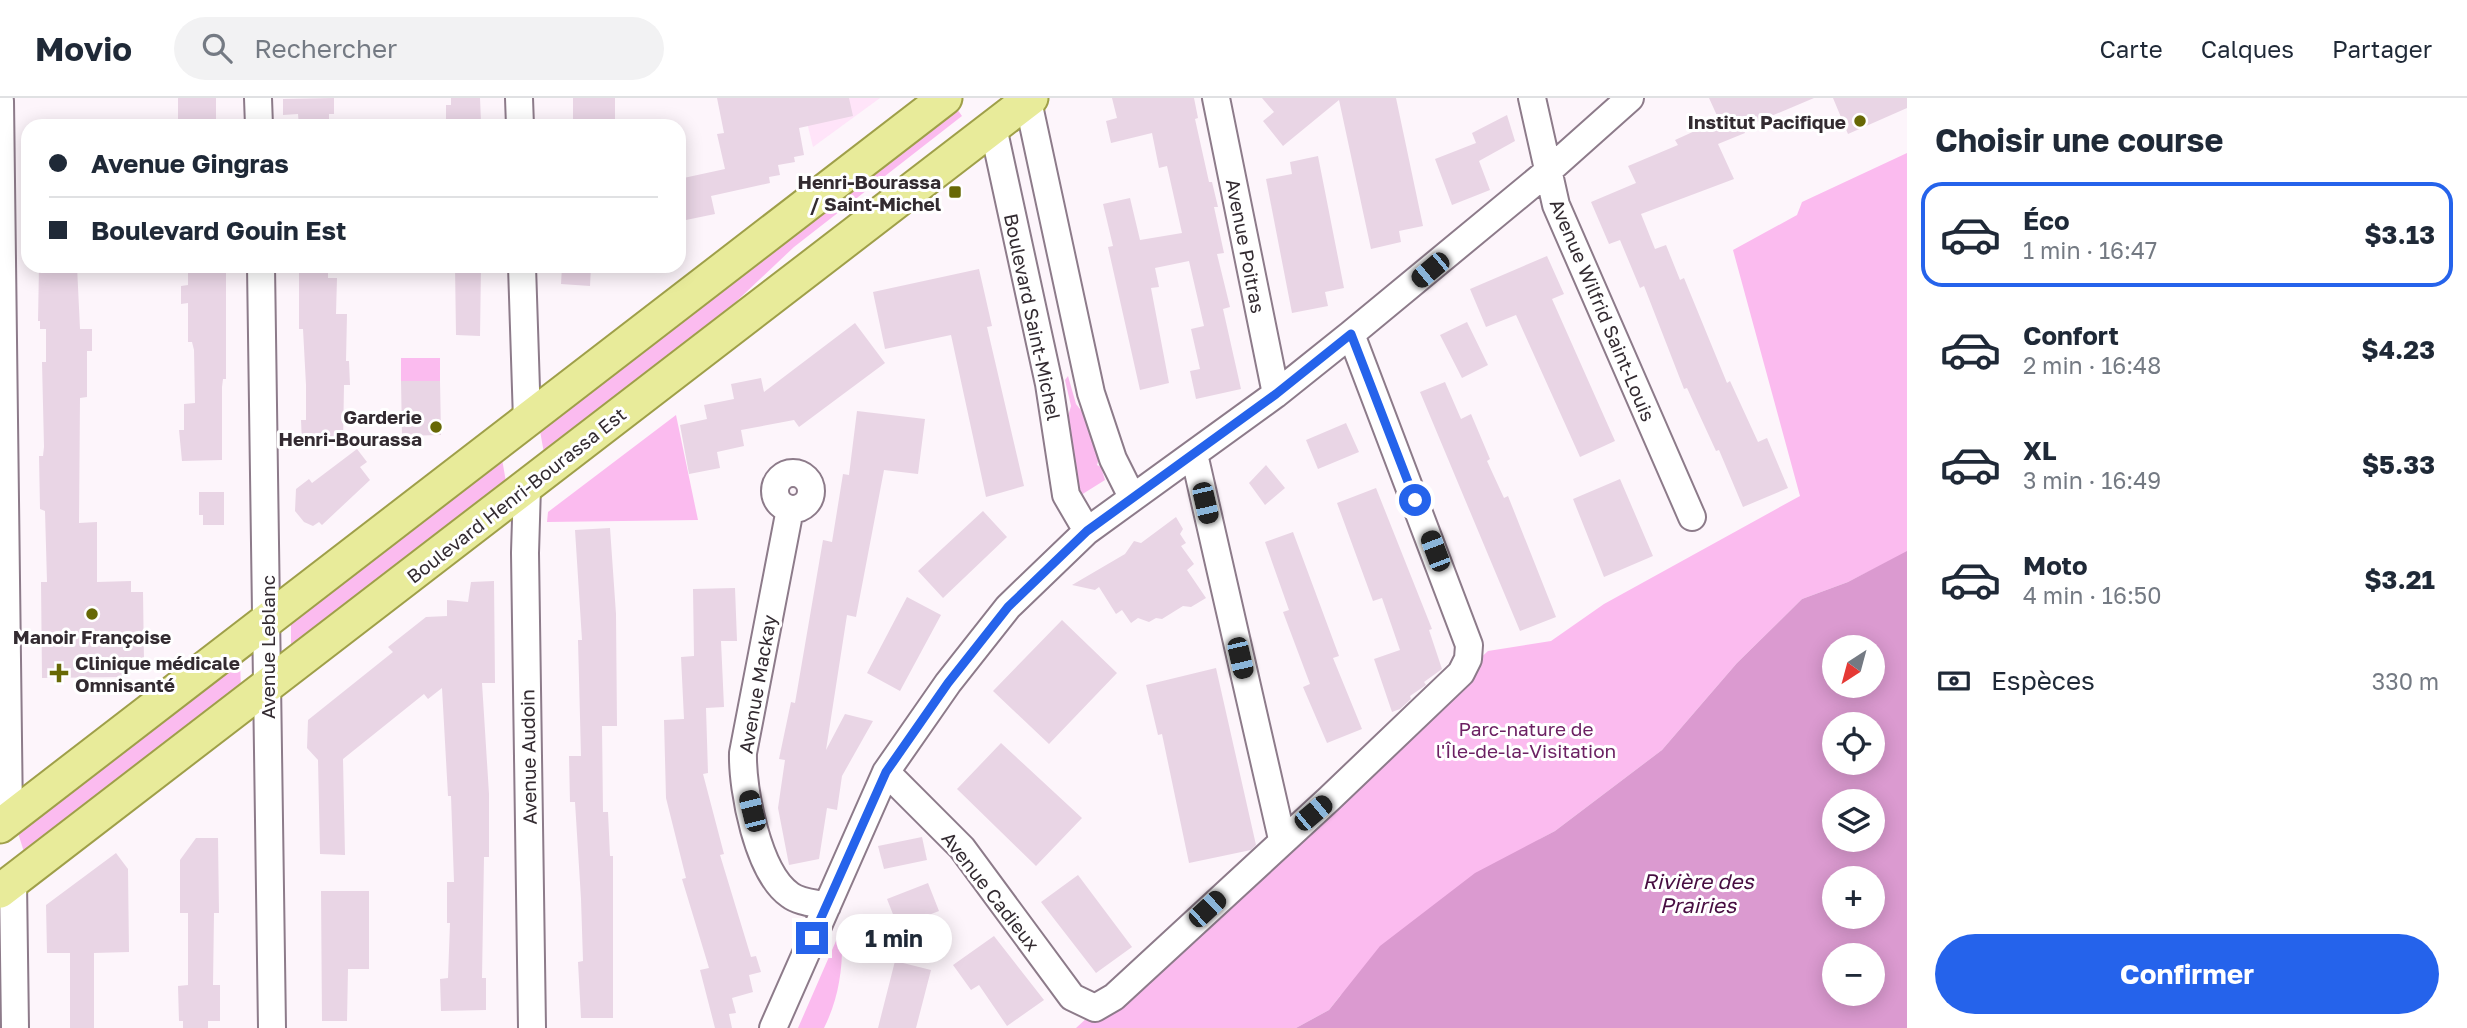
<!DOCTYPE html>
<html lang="fr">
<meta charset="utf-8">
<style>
body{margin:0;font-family:"Golos Text",sans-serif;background:#f2f2f3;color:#1f2937;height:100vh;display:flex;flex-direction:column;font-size:26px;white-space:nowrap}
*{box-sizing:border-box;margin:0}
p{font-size:23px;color:#747a83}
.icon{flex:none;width:38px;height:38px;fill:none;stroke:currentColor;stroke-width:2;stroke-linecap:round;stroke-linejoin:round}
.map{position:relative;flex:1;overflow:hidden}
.drawer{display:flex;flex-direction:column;background:#fff;width:560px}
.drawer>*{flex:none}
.hud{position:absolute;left:21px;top:21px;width:665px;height:154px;border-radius:21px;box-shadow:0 4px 18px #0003;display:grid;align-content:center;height:154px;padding:0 28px;background:#fff}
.needle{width:46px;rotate:216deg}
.tools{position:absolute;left:1822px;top:537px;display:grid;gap:14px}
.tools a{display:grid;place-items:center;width:63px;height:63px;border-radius:50%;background:#fff;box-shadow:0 4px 18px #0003;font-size:35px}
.end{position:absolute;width:32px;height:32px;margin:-16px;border:9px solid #2563eb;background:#fff;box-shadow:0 0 0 4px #fff}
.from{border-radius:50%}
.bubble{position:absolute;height:49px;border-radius:24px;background:#fff;box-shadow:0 4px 18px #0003;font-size:23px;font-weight:700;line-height:49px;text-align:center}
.car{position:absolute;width:21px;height:42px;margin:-21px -10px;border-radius:9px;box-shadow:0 0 5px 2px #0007;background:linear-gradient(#222 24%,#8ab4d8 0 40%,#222 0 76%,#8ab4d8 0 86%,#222 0)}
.hud b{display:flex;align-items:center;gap:24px;height:66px;font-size:26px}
.hud b+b{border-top:2px solid #e0e1e3}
.hud i{width:18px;height:18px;background:#1f2937}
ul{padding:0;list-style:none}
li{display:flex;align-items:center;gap:21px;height:105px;margin:0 14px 10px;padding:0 14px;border:4px solid transparent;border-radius:21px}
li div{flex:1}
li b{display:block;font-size:26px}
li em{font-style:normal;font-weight:700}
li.on{border-color:#2563eb}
li>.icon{width:63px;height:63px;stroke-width:1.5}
h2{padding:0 28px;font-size:32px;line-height:84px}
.pay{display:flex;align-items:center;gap:18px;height:77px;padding:0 28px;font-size:26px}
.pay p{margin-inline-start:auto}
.primary-button{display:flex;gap:14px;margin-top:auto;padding:14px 28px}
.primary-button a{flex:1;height:80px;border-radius:42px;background:#2563eb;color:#fff;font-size:28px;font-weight:700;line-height:80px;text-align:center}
header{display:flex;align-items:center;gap:42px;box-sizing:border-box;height:98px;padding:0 35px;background:#fff;border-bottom:2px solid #e0e1e3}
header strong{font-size:33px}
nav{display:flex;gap:38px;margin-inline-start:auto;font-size:24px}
.search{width:490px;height:63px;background:#f2f2f3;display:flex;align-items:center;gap:18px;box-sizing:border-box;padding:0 24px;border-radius:38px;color:#747a83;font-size:26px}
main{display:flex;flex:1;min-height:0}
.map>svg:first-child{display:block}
.built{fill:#ffe4f9}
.green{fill:#fbbbef}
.water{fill:#db9ad0;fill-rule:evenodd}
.building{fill:#e9d5e5}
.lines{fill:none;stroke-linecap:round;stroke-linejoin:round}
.minor-casing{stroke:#8d7b8a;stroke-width:30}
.major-casing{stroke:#9f9f49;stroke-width:37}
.minor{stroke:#fff;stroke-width:26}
.major{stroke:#e8eb9a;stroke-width:33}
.route{stroke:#2563eb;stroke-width:9}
.poi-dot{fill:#676805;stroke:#fff;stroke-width:2.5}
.labels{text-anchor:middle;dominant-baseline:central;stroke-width:6;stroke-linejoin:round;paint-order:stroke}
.poi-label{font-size:19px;font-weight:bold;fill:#332b31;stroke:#fff;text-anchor:end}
.street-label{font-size:19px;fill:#332b31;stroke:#fff}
.park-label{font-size:19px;fill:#6c2163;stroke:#fff}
.water-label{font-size:21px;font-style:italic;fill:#470d41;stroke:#fff}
</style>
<header>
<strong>Movio</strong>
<div class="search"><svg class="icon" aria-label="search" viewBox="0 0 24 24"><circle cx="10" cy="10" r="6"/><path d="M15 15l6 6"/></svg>Rechercher</div>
<nav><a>Carte</a><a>Calques</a><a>Partager</a></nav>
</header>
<main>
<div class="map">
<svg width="1907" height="930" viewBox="0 0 1907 930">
<rect width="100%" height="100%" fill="#fdf5fb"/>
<!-- built -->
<path class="built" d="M801,0H880L813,49Z"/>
<!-- green -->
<path class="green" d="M957,11L962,18L794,149L723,216L544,355L540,333Z
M1907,55V454L1848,484L1802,501L1737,565L1662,652L1555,733L1540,741L1340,898L1329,912L1296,930H1076L1488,553L1551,543L1604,506L1800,398L1733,152L1797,117L1802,104Z
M401,260H440V283H401Z
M1068,278L1076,306L1087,320L1099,360L1097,367L1101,369L1105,382L1081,397L1074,382L1078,379L1074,378L1067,322L1071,308L1065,282Z
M676,317L698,422L547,424L548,414Z
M502,361L506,384L291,551V525Z
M240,564L241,590L24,754L18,735Z
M839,836L842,837C843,870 839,900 824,930H798Z"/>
<!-- water -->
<path class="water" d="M1907,453V930H1296L1329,912L1380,848L1475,775L1555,733L1662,652L1737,565L1802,501L1848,484ZM1834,550H1872V588H1834ZM1834,626H1872V665H1834ZM1834,704H1872V742H1834ZM1834,780H1872V819H1834ZM1834,858H1872V896H1834Z"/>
<!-- building -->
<path class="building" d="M178,0H216V28H178Z
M334,0V16H329V28H299L298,16L283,17V1Z
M451,0H480L481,24L446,28V7H451Z
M573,0H615V28H573Z
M717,0H849L853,18L799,30L804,57L794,59L795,64L778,67L780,77L769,79L770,85L711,98L715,116L686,122L679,81L725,71L717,36L724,35Z
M1112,0H1194L1198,20L1195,21L1209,84H1212L1218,109H1214L1224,155L1217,156L1230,209L1223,211L1241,291L1196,301L1190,273L1200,271L1191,231L1204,228L1189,163L1155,170L1159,189L1151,190L1169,285L1140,292L1108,149L1113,148L1103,106L1130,100L1140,142L1182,135L1167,68L1159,70L1152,35L1111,45L1106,23L1117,20Z
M1262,0H1396L1423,128L1399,133L1401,144L1371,151L1339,2L1283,48L1263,23L1274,14Z
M1709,0H1814L1743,30L1745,35L1718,46L1734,81L1641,116L1655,151L1666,147L1680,182L1684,180L1727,285L1730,283L1758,344L1767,340L1788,390L1743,409L1719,352L1716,353L1687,290L1684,291L1644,188L1640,190L1620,142L1609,146L1591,104L1636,85L1628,68L1678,47L1675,42L1719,22Z
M1833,0H1907V10L1848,36Z
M1507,17L1515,43L1479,63L1490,92L1452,107L1435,61L1476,45L1472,35Z
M1318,58L1344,190L1325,194L1328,208L1292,215L1266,81L1292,76L1290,64Z
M1547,158L1564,196L1552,201L1615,343L1580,359L1516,217L1486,229L1470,191Z
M39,168H77L80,231H92V253H87V299L80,300L79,425L97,424V484L131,483V494H143L144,564L125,579L42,580L41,484H47L45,413L40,411L39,358H43L44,349L42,264H46V231H40V223H38Z
M195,168H226V281H223L222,289V362L182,363L179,332H184V306L195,305L194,252L192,244H188V205L181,206V188L188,187V174H195Z
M299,168H328V180H337L336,216H347L346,263H349L350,287H344L343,346L302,345L301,322H306V287L303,231H299Z
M455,168H481L480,238L456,237Z
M562,168H591L590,188L561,186Z
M979,171L992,228L987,229L1024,388L986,399L951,237L885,251L873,194Z
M1467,224L1488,267L1462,280L1440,237Z
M855,225L885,265L799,329L794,322L741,332L744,348L717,354L720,370L689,376L680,327L707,321L704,307L734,301L731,286L761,280L764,294Z
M401,283H440L441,337L402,338Z
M1445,284L1461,321L1471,316L1490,361L1487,363L1504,400L1508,398L1556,519L1520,533L1420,294Z
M857,313L925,321L918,376L884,372L856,519L847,517L826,652L845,616L873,623L842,678L837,712L827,710L819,761L789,767L778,710L785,662L779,661L791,604L795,605L823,442L832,444L843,376L849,377Z
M1346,325L1359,354L1318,371L1306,342Z
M357,351L367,364L360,369L370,382L322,427L319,424L313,428L304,424L295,413L296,391L309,381L312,385Z
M1266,367L1285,390L1265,407L1249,385Z
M1620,381L1653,458L1604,479L1573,401Z
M1376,390L1432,531L1429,532L1442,571L1424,584L1426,587L1410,598L1411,601L1400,611L1392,614L1374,561L1400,552L1382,500L1373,503L1337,405Z
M199,394H224V427H203V417H199Z
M983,413L1007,439L943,500L918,473Z
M1176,419L1183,431L1180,436L1186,445L1181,448L1194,466L1187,472L1206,500L1191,509L1183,508L1162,521L1156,520L1149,524L1138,520L1131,525L1122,512L1116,516L1099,489L1095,492L1072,487L1125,456L1134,443L1141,445Z
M610,430L616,516L617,628H602L603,714H608L610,758H613V920H581L578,864L583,863L581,801L575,704H570L569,658H581L578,542H582L575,432Z
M1293,434L1339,558L1333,560L1362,631L1327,645L1303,589L1310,586L1283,514L1289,512L1265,444Z
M494,483L495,585H482L489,696V759H484L482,880H486V912L441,913L440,881L448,880L450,825H447V784H454L451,698H448L442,590L428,601L424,596L343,661L345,757L320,756L318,662L307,650L308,622L393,554L388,549L426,519L447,518V502L468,504L471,484Z
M735,490L737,543H721L724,609L706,610L708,675L703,676L724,756L720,757L751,859L756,858L761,874L749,877L753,894L732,900L736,915L729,916L732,930H715L700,872L709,870L682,781L686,780L666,700L664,622L684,621L681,559L694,558L693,491Z
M907,499L941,517L900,593L867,575Z
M1062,522L1117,575L1049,646L993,593Z
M1216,570L1256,747L1251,752L1189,765L1162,636L1158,637L1146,587Z
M1001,645L1082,720L1036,768L957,691Z
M922,739L927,762L884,771L878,748Z
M196,740H218L219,815H214L213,887H220V923H208V930H183V923H179L178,888L188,887V815H180V762Z
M116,755L128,771L129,854L94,855V930H70V855H47L46,807Z
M1078,777L1132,849L1096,875L1041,804Z
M928,785L939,813L898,829L887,801Z
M321,793H369V871H348L347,923H322Z
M994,838L1044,902L1007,928L979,887L971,892L953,867Z
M895,863L931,872L916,930H878Z"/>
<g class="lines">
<!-- minor casing -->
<g class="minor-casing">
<path id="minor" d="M258,0L259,28
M519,0L520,28
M1216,0L1276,296
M1532,0L1556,107L1692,419
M0,3L9,721
M1028,3L1091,295L1113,361L1132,399
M993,29L1049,286L1066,397L1087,433
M261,168L272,930
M522,168L527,322
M1194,356L1282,741
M775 393a18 18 0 1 1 36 0a18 18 0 1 1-36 0Z
M527,388L525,455L532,930
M790,411L743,655C742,692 758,775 790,797C799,804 815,805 827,808
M886,674L962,750L1072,899L1095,910L1114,899L1329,701L1461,575L1468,561L1469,547L1351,236
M13,784L15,930
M773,930L886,674L948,585L1008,509L1087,433L1276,296L1351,236L1547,74L1630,0"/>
</g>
<!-- major casing -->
<g class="major-casing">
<path id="major" d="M0,728L945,0
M0,793L1031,0"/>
</g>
<!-- minor -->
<use href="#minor" class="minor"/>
<!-- major -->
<use href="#major" class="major"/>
</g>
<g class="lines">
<!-- route -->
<path class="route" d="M812,840L886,674L948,585L1008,509L1087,433L1276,296L1351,236L1415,402"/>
</g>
<!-- markers -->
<g class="poi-dot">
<circle cx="1860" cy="23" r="7"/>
<rect x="948" y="87" width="14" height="14" rx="3.5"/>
<circle cx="436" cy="329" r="7"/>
<circle cx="92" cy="516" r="7"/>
<path d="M55.5 564.5h7v7h7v7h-7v7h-7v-7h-7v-7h7z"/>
</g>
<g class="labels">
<!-- poi labels -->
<g class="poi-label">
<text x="1846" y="23">Institut Pacifique</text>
<text x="941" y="83">Henri-Bourassa<tspan x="941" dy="22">/ Saint-Michel</tspan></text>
<text x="422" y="318">Garderie<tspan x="422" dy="22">Henri-Bourassa</tspan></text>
<text x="92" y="538" text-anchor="middle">Manoir Françoise</text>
<text x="75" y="564" text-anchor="start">Clinique médicale<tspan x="75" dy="22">Omnisanté</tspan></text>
</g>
<!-- street labels -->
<g class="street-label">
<text transform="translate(1246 148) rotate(79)">Avenue Poitras</text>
<text transform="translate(1603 212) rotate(67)">Avenue Wilfrid Saint-Louis</text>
<text transform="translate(1033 219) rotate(78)">Boulevard Saint-Michel</text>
<text transform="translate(516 397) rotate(-38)">Boulevard Henri-Bourassa Est</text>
<text transform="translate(267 549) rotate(-90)">Avenue Leblanc</text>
<text transform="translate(757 586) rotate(-80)">Avenue Mackay</text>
<text transform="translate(528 659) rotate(-91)">Avenue Audoin</text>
<text transform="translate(991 793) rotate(52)">Avenue Cadieux</text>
</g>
<!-- park labels -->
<g class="park-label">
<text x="1526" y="630">Parc-nature de<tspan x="1526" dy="22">l'Île-de-la-Visitation</tspan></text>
</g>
<!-- water labels -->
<g class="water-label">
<text x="1698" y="783">Rivière des<tspan x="1698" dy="24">Prairies</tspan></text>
</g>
</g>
</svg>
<div class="tools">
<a><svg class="needle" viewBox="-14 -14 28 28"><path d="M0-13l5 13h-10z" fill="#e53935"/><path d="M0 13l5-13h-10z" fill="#747a83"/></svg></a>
<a><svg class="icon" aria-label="locate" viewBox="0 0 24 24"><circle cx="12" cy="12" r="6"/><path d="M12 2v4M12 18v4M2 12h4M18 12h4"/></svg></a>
<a><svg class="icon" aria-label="layers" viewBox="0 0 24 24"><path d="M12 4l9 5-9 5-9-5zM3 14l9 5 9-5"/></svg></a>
<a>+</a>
<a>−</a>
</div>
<i class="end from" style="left:1415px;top:402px"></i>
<i class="end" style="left:812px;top:840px"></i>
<div class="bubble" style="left:836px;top:816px;width:116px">1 min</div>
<i class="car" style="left:1430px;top:172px;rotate:230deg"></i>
<i class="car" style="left:1205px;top:405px;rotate:167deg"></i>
<i class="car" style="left:1435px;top:453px;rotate:339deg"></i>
<i class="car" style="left:1240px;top:560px;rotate:167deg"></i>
<i class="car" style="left:752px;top:713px;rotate:346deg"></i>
<i class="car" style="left:1313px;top:715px;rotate:50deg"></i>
<i class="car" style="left:1207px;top:811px;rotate:47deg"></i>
<div class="hud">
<b><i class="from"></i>Avenue Gingras</b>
<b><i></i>Boulevard Gouin Est</b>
</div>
</div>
<section class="drawer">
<h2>Choisir une course</h2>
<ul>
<li class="on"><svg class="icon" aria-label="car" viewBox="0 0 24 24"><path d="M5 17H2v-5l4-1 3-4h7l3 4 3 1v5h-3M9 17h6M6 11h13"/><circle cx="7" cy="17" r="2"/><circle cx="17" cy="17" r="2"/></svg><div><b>Éco</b><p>1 min · 16:47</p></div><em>$3.13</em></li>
<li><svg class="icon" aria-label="car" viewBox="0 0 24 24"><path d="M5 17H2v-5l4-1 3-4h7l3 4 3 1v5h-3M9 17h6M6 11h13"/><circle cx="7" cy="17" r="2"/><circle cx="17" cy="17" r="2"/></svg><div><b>Confort</b><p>2 min · 16:48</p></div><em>$4.23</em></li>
<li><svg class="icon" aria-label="car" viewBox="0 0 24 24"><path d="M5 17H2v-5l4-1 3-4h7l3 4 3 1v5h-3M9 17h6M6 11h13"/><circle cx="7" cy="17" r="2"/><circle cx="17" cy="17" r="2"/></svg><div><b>XL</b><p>3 min · 16:49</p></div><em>$5.33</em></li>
<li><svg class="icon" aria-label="car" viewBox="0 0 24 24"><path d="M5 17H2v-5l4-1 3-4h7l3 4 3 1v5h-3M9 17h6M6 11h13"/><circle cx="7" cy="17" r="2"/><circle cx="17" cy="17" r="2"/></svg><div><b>Moto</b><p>4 min · 16:50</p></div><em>$3.21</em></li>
</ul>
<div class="pay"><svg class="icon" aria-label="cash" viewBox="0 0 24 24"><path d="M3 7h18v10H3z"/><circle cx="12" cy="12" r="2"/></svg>Espèces<p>330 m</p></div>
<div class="primary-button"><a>Confirmer</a></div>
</section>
</main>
